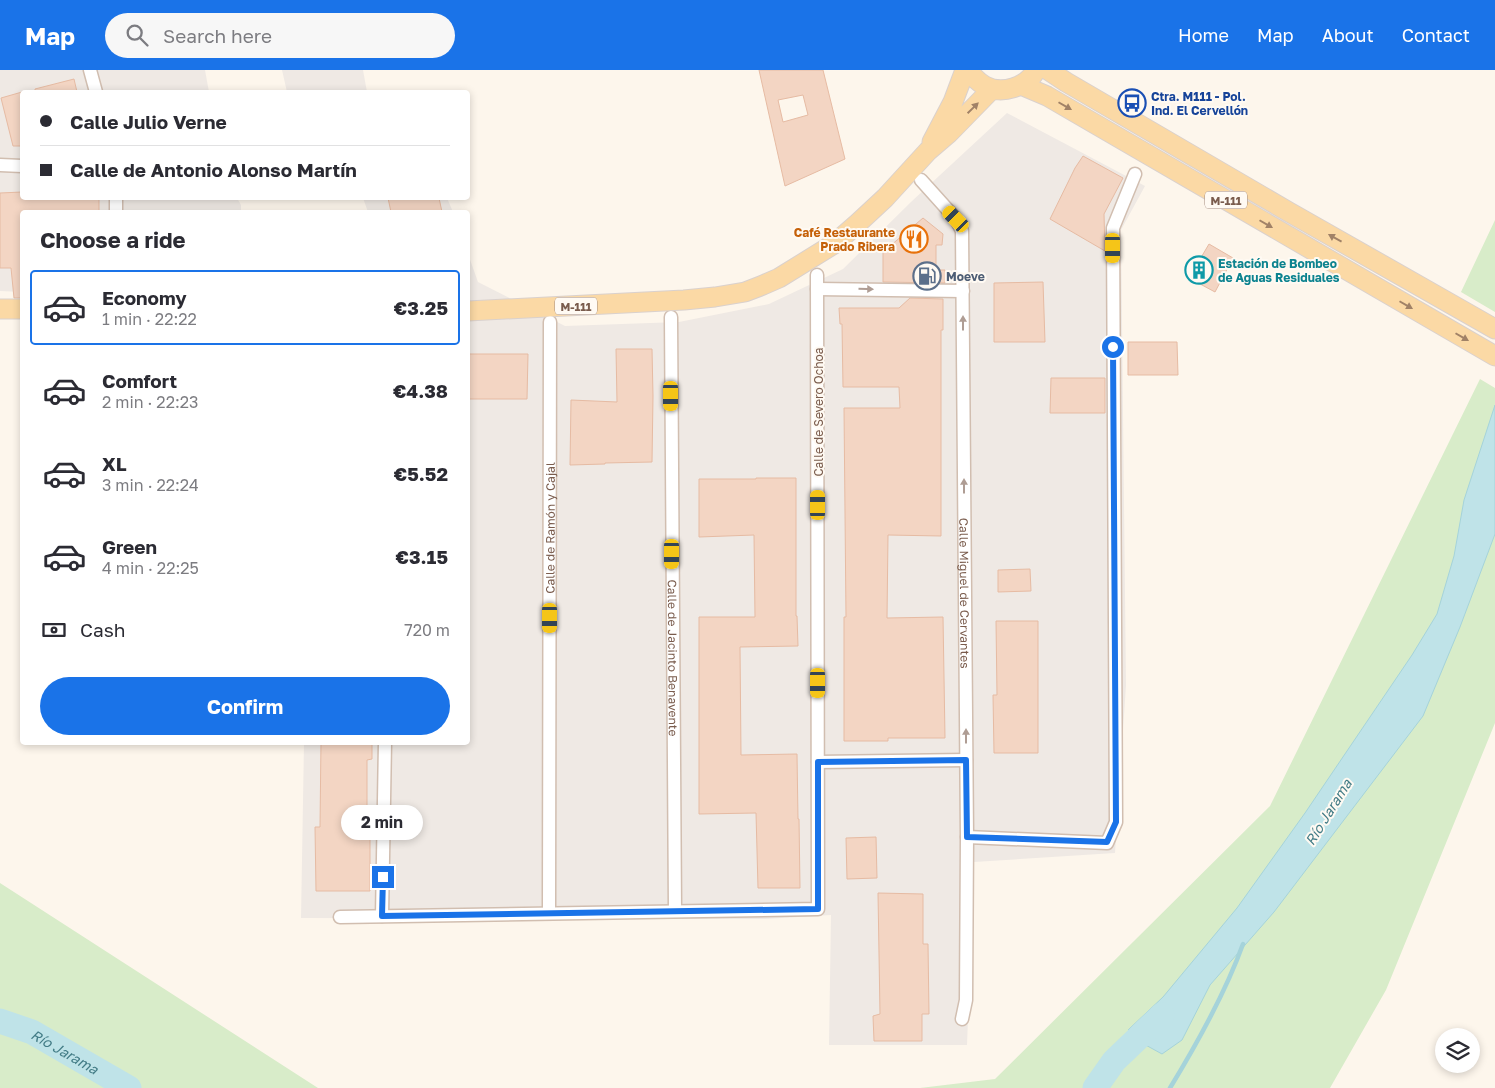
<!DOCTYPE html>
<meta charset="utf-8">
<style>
body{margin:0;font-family:"Golos Text",sans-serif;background:#f7f7f7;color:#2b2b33;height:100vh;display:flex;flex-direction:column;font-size:19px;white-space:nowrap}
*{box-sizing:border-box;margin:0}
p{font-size:16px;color:#7c7c81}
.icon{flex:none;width:28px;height:28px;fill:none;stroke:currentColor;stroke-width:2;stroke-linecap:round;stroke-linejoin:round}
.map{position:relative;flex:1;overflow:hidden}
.panel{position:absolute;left:20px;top:140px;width:450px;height:535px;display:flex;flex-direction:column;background:#fff;border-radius:5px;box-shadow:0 2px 8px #0003}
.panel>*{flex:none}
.guide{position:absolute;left:20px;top:20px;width:450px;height:110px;border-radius:5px;box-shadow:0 2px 8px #0003;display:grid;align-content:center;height:110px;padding:0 20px;background:#fff}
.buttons{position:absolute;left:1435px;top:958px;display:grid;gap:10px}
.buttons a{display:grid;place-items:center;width:45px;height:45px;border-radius:50%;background:#fff;box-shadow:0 2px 8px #0003;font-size:25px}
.end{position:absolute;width:22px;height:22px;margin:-11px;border:6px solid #1a73e8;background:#fff;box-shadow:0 0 0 2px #fff}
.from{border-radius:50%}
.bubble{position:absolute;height:35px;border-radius:18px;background:#fff;box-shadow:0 2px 8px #0003;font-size:16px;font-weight:700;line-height:35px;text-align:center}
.car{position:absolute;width:15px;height:30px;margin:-15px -8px;border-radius:6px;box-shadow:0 0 4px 1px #0007;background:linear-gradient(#f5c518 24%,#345 0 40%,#f5c518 0 76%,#345 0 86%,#f5c518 0)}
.guide b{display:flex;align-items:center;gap:18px;height:48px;font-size:19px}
.guide b+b{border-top:1px solid #e1e1e2}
.guide i{width:12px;height:12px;background:#2b2b33}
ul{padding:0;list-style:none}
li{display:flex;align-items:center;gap:15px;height:75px;margin:0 10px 8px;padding:0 10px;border:2px solid transparent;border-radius:5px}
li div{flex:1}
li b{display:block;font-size:19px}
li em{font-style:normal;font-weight:700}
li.current{border-color:#1a73e8}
li>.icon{width:45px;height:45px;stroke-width:1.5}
h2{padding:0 20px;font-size:22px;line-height:60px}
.pay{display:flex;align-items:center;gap:12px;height:55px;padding:0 20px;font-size:19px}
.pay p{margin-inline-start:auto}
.primary-button{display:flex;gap:10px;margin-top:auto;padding:10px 20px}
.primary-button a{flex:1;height:58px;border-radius:30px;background:#1a73e8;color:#fff;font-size:20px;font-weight:700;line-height:58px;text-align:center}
header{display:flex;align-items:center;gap:30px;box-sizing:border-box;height:70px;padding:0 25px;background:#1a73e8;color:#fff}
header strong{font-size:24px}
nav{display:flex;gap:28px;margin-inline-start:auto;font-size:18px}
.search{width:350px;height:45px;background:#f7f7f7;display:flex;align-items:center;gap:12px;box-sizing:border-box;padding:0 18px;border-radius:28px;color:#7c7c81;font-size:19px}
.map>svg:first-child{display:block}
.industrial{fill:#efe9e4}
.green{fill:#d8ecc9}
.water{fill:#bfe3e8;stroke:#a5d3da}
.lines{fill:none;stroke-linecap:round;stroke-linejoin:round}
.stream{stroke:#a5d3da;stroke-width:4.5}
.river{stroke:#bfe3e8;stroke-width:25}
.building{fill:#f3d5c3;stroke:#e6bba3;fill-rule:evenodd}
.minor-casing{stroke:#d1beb0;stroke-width:15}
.primary-casing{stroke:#dad1cd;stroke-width:21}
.minor{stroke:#fff;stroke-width:12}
.primary{stroke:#fbd9a5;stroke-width:19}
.oneway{fill:#a18267}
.oneway2{fill:#af9d94}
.route{stroke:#1a73e8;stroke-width:6}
.labels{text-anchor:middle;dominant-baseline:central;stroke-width:4;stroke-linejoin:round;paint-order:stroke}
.shield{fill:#fffaf3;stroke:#a28b7f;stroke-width:1}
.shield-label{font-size:11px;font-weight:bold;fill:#7a5c4d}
.transit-label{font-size:12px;font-weight:bold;fill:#164399;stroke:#fffaf3;text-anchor:start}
.food-label{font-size:12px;font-weight:bold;fill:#c56008;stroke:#fffaf3;text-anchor:end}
.culture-label{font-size:12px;font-weight:bold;fill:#0d838f;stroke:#fffaf3;text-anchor:start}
.service-label{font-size:12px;font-weight:bold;fill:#4e5e75;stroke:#fffaf3;text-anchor:start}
.street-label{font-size:12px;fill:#7a5c4d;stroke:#fffaf3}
.water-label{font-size:14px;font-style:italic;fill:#437c86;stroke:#fffaf3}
</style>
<header>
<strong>Map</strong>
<div class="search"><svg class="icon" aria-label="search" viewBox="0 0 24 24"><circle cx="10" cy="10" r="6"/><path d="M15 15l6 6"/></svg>Search here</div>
<nav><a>Home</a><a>Map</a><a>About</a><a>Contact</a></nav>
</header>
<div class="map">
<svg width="1495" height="1018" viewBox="0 0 1495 1018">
<rect width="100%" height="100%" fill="#fdf6ec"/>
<!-- industrial -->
<path class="industrial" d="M0,0H205L209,22H22V128H237L241,135V142H22V222L0,221Z
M282,0H363L367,22H287Z
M1007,43L1145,116L1121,160L1126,615L1115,783L974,792L967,975H829L831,845L765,849L301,848L304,673L468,672V184L478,212L565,256L679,252L769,234L843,199L912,131Z
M363,128H447L453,142H368Z"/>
<!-- green -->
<path class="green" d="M1495,150V242L1461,222Z
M1480,309L1495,318V653L1386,920L1330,1018H920L995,1009L1270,736Z
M0,813L318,1018H0Z"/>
<!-- water -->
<path class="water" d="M1495,335V464L1460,557L1423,646L1274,842L1210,915L1182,970L1162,984L1142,973L1128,960L1163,927L1237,838L1305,743L1412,585L1437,544L1454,486L1464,430Z"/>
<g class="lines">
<!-- stream -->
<path class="stream" d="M1170,1018C1198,972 1225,924 1243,874"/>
<!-- river -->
<g class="river">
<path id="s1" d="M0,951L32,962L129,1018"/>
<path d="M1095,1018L1114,991L1162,945"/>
</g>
</g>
<!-- building -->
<path class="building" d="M759,0H823L845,89L785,116ZM803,25L808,45L783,52L778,30Z
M74,9L77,22H35V19Z
M22,22V76H13L1,28Z
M1083,86L1123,108L1104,144L1105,181L1050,149L1075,98Z
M22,122V128H99V142H22L21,228H14L11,198H0V123Z
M388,128H439L442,142H391Z
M923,148L943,164L942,175H936V200H945V213L883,212V182Z
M1209,174L1233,188L1215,222L1189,208Z
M1043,212L1045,272H994V213Z
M910,228L943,229V260H941V466L888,465L887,548L943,547L945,668H888V671H844V547H846L844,338H900L899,317H843L842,254H840L839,238H899Z
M1128,272H1177L1178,305H1128Z
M616,279H652L653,326L652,392L605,393V394L570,395L571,330L617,332Z
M468,284H528L527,329H468Z
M1051,308H1105V343H1050Z
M756,408H796V546H797L798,576L740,577L741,685L797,684L798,749H799L800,818H758L756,743L699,744V547H755L754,465L699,467V409H756Z
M1030,499L1031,521L998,522V500Z
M996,551H1038V683H994L993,625H997Z
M321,672H372V689L367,690V757H370V821H316L315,757H320Z
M876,767L877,808L847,809L846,768Z
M878,823L923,824V874H928L929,944H922V971H874L873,946L880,944Z"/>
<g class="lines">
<!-- minor casing -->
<g class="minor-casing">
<g id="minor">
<path d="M90,0L96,22"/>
<path d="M0,95L22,96"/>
<path id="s2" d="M921,110L956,149L962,161L967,767L966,930L962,949"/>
<path d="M116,142V128"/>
<path d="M817,219L963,221"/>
<path id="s3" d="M671,247L675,841"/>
<path d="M818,692L966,690"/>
<path d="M967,767L1107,773L1116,752L1113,158L1135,104"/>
<path id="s4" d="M549,843L550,252"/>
<path d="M382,846L385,672"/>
<path d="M340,847L818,839L817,205"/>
</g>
</g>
<!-- primary casing -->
<g class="primary-casing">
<path id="primary" d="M968,0C973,7 978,12 985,16C1002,25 1027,17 1036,0
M1048,0L1066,12L1289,142L1495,259
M1021,15L1047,26L1495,286
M932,72L953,32L965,0
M0,239H22
M468,241L684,230L715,227L745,222L763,215L779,208L834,174L857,154L885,128L928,81L949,63L992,19"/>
</g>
<!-- minor -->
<use href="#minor" class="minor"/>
<!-- primary -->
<use href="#primary" class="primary"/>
</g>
<!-- one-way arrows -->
<defs><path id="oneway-solid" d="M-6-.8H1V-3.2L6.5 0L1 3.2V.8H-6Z" transform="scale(1.25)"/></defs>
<g class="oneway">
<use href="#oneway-solid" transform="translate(1065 36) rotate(30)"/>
<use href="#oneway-solid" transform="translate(973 38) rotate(-44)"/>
<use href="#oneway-solid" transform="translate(1266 154) rotate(30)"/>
<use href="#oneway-solid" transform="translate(1335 168) rotate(-151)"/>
<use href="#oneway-solid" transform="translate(1406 235) rotate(30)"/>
<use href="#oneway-solid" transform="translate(1462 267) rotate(30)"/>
</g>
<g class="oneway2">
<use href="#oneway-solid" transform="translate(866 219) rotate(1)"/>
<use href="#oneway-solid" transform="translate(963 253) rotate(-90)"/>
<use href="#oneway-solid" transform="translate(964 416) rotate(-90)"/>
<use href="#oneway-solid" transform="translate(966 666) rotate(-90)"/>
</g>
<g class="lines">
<!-- route -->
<path class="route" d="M383,807L382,846L818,839V692L966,690L967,767L1107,772L1116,752L1113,277"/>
</g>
<!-- icons -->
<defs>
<g id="bus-ring" transform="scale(1.4375)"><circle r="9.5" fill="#fffaf3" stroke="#1a4fb4" stroke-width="1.5"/><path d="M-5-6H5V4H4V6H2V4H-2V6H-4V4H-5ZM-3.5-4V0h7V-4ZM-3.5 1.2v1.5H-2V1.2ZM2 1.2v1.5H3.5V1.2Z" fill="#1a4fb4"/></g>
<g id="restaurant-ring" transform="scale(1.4375)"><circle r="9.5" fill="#fffaf3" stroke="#e8710a" stroke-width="1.5"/><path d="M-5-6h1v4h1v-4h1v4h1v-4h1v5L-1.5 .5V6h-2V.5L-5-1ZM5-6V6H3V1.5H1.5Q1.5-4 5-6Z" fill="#e8710a"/></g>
<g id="building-ring" transform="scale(1.4375)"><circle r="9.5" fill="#fffaf3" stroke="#0f9aa8" stroke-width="1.5"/><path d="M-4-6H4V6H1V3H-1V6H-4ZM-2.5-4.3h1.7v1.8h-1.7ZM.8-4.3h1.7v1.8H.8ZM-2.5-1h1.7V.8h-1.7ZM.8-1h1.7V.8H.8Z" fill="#0f9aa8"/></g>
<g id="fuel-ring" transform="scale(1.4375)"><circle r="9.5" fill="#fffaf3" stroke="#5c6f8a" stroke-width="1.5"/><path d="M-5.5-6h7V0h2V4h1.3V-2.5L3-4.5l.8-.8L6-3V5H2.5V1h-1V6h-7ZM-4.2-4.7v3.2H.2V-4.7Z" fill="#5c6f8a"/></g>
</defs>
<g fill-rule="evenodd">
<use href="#bus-ring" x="1132" y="33"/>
<use href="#restaurant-ring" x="914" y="169"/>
<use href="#building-ring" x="1199" y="200"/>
<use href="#fuel-ring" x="927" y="206"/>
</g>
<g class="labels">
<!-- shield labels -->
<g class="shield">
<rect x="1205" y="121.5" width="42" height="17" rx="4"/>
<rect x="555" y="227.5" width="42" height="17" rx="4"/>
</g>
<g class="shield-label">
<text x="1226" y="130">M-111</text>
<text x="576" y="236">M-111</text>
</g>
<!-- transit labels -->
<g class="transit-label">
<text x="1151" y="26">Ctra. M111 - Pol.<tspan x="1151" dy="14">Ind. El Cervellón</tspan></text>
</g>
<!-- food labels -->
<g class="food-label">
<text x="895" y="162">Café Restaurante<tspan x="895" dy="14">Prado Ribera</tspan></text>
</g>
<!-- culture labels -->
<g class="culture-label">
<text x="1218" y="193">Estación de Bombeo<tspan x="1218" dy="14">de Aguas Residuales</tspan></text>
</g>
<!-- service labels -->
<g class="service-label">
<text x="946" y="206">Moeve</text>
</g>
<!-- street labels -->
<g class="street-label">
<text transform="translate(818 342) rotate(-90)">Calle de Severo Ochoa</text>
<text stroke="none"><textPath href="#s4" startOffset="385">Calle de Ramón y Cajal</textPath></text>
<text stroke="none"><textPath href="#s2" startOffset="428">Calle Miguel de Cervantes</textPath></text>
<text stroke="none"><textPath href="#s3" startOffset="341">Calle de Jacinto Benavente</textPath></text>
</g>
<!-- water labels -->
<g class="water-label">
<text transform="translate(1328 742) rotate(-58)">Río Jarama</text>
<text stroke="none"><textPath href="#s1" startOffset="72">Río Jarama</textPath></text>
</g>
</g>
</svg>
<div class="buttons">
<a><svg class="icon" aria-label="layers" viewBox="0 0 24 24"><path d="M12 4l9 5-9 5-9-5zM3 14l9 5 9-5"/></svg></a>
</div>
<i class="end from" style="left:1113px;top:277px"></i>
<i class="end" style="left:383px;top:807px"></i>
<div class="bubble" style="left:341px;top:735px;width:82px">2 min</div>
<i class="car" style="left:956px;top:149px;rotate:316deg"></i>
<i class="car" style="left:1113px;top:178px;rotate:180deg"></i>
<i class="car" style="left:671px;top:326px;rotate:180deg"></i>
<i class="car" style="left:818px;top:435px;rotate:0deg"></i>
<i class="car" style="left:672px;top:484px;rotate:180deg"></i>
<i class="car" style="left:550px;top:548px;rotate:180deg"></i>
<i class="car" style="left:818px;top:613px;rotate:180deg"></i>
<div class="guide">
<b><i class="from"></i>Calle Julio Verne</b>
<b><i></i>Calle de Antonio Alonso Martín</b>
</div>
<section class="panel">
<h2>Choose a ride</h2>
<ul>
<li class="current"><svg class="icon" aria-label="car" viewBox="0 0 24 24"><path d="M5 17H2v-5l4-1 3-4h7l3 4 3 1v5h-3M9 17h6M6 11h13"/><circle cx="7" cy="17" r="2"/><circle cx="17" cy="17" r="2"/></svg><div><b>Economy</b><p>1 min · 22:22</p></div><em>€3.25</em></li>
<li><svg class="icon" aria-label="car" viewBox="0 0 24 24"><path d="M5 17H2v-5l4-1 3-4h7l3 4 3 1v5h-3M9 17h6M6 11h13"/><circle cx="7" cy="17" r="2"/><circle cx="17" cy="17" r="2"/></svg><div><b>Comfort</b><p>2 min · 22:23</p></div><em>€4.38</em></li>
<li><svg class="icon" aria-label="car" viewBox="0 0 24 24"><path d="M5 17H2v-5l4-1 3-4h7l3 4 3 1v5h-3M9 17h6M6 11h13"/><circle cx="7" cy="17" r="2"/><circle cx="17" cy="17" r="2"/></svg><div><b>XL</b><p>3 min · 22:24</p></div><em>€5.52</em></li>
<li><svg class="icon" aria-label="car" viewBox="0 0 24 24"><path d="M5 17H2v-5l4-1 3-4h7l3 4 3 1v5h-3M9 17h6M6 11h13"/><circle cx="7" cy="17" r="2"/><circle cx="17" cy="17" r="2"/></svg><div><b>Green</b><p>4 min · 22:25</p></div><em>€3.15</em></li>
</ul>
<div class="pay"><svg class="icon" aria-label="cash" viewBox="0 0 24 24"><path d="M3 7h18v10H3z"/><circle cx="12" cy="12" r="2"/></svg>Cash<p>720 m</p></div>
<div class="primary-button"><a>Confirm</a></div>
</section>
</div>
